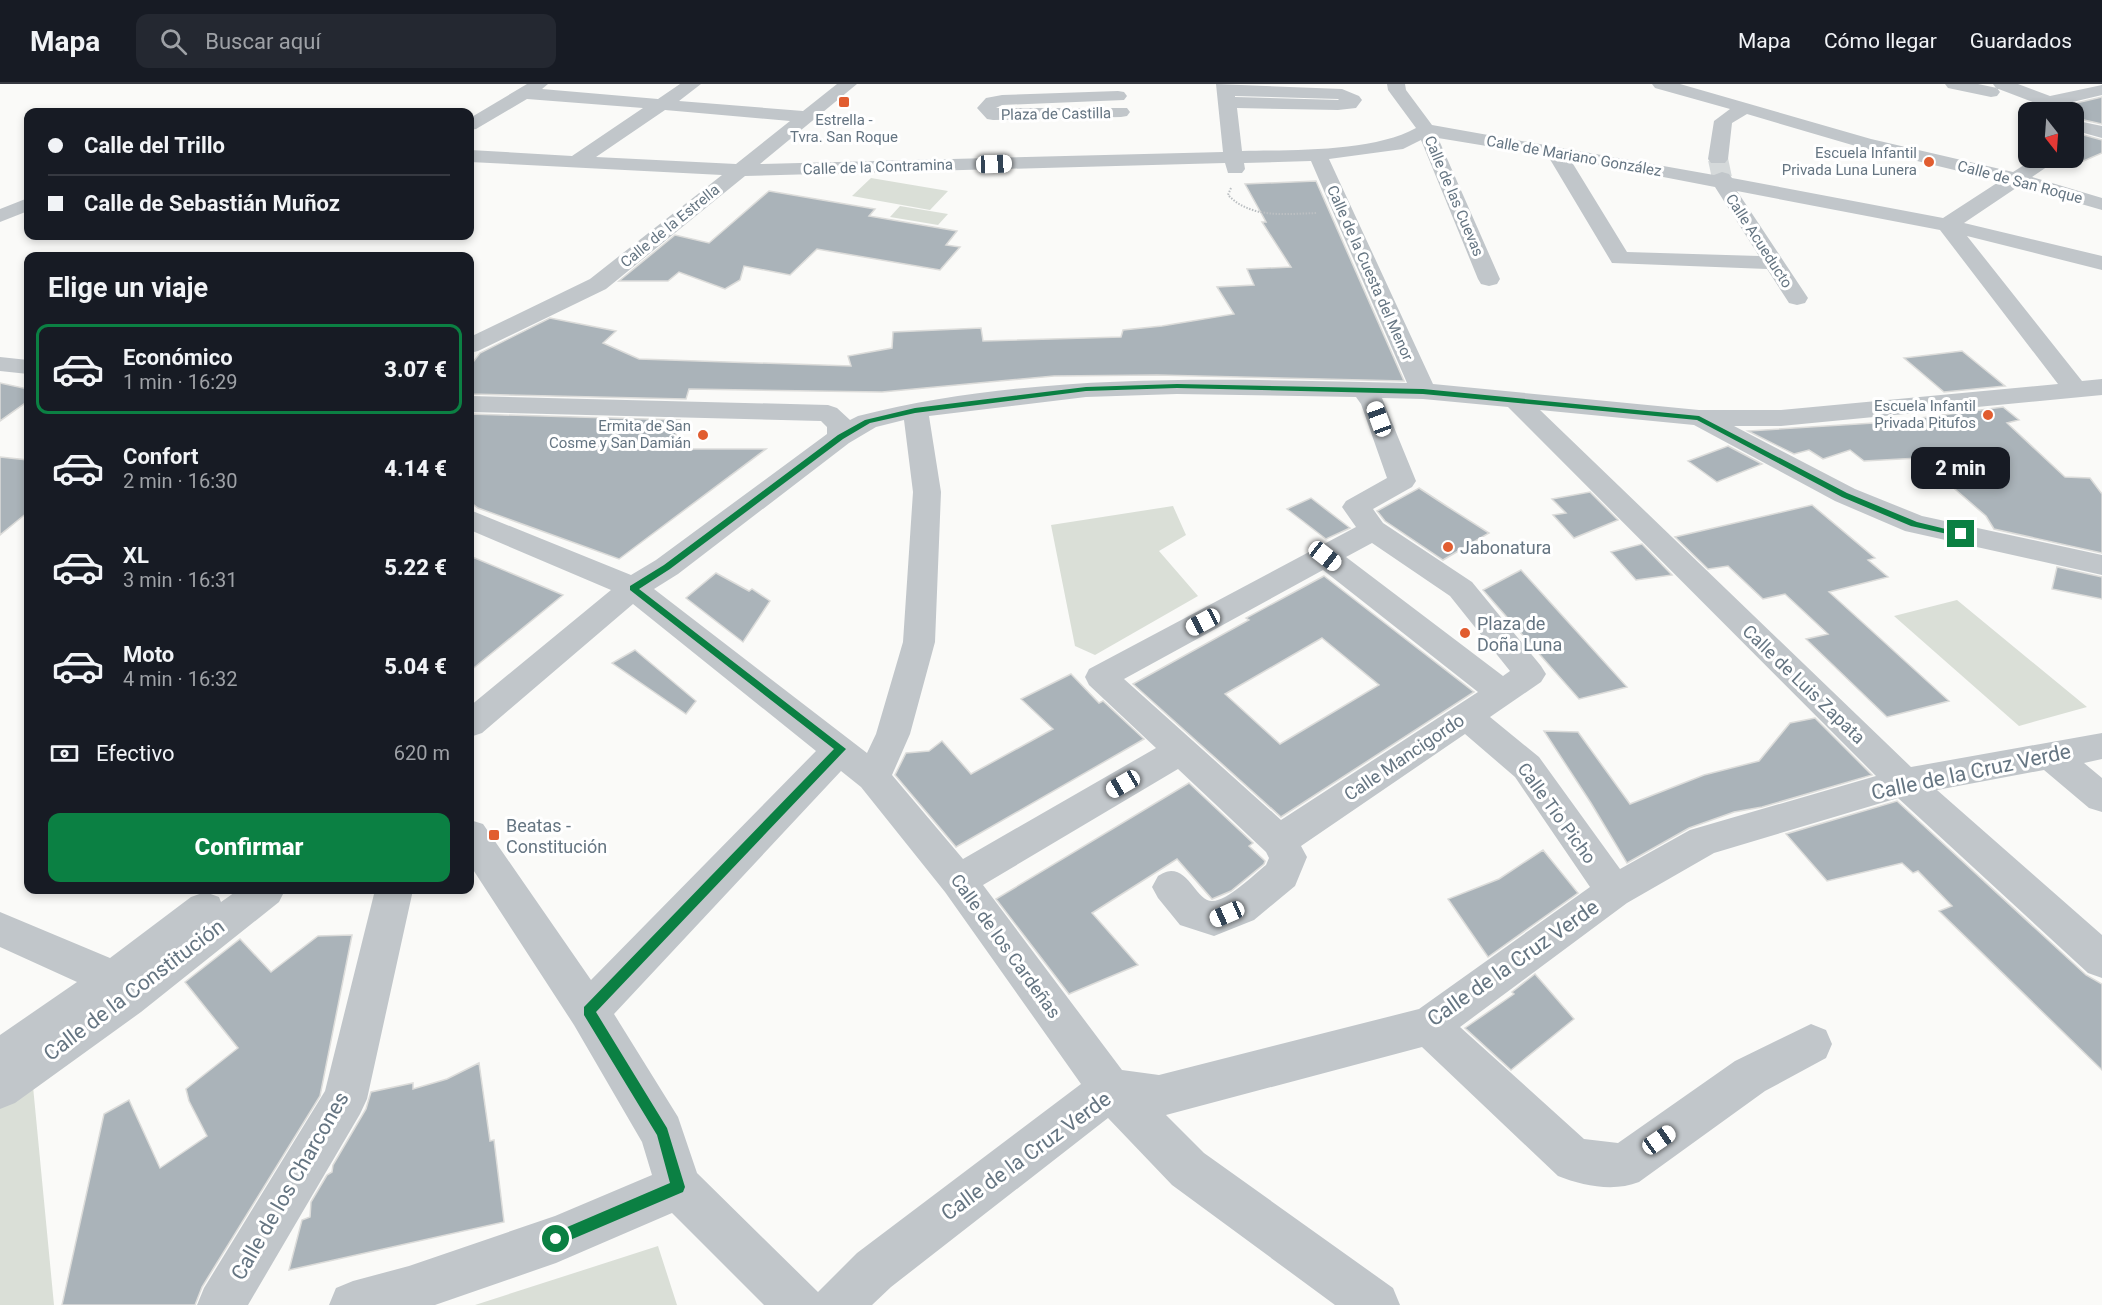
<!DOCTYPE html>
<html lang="es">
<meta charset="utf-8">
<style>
body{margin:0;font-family:Roboto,sans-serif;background:#242831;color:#f1f3f6;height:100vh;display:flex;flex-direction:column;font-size:22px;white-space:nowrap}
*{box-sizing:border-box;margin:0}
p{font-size:20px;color:#9ea1a6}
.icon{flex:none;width:33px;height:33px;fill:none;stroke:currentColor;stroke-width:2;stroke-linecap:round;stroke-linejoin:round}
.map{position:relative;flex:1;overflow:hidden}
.drawer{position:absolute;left:24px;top:168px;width:450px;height:642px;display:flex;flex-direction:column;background:#171b24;border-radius:12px;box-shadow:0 3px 9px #0003}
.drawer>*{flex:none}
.banner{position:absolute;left:24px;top:24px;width:450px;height:132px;border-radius:12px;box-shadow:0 3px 9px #0003;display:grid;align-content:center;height:132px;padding:0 24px;background:#171b24}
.needle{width:39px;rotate:163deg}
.fabs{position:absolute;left:2018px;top:18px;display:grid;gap:12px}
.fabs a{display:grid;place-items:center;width:66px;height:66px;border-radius:12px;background:#171b24;box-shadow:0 3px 9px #0003;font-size:30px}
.end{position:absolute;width:27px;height:27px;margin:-14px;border:8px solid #0b8043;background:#fff;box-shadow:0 0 0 3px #fff}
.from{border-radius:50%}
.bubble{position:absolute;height:42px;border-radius:12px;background:#171b24;box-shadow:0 3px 9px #0003;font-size:20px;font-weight:800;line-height:42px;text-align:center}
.car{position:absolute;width:18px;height:36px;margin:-18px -9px;border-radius:8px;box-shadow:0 0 4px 2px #0007;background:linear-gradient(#fff 24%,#345 0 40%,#fff 0 76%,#345 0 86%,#fff 0)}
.banner b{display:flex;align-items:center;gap:21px;height:57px;font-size:22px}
.banner b+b{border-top:2px solid #363941}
.banner i{width:15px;height:15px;background:#f1f3f6}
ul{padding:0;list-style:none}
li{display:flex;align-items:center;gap:18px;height:90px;margin:0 12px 9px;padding:0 12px;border:3px solid transparent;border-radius:12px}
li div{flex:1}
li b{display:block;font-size:22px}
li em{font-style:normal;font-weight:800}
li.on{border-color:#0b8043}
li>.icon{width:54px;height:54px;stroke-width:1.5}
h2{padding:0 24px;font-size:27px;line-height:72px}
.pay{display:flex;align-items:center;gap:15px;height:66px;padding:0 24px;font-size:22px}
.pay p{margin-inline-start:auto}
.cta{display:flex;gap:12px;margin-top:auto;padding:12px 24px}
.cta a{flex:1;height:69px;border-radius:12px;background:#0b8043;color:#fff;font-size:24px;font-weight:800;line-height:69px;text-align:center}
header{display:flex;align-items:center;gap:36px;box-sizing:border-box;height:84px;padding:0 30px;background:#171b24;border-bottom:2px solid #363941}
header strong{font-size:28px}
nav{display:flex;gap:33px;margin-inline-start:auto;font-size:21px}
.search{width:420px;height:54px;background:#242831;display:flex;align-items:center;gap:15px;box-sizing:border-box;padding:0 21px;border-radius:12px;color:#9ea1a6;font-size:22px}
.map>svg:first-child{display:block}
.green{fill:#dadfd7}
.building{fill:#aab3b9;stroke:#dcdcda;stroke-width:1.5;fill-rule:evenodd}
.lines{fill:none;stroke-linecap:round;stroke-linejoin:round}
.minor-tunnel{stroke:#d5d9da;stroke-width:20;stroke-dasharray:20 10;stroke-linecap:butt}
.path{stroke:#bbbfc2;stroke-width:2;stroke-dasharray:1.5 1.5;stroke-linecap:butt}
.minor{fill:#c1c6ca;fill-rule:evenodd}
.route{fill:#0b8043}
.poi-dot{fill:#e15d30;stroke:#fff;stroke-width:2}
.labels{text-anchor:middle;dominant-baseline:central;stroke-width:6;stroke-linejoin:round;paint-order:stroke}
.far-street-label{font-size:15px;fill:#657582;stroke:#fff}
.far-poi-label{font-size:15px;fill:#657582;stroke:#fff;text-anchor:end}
.poi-label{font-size:18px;fill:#657582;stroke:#fff;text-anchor:start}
.street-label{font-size:18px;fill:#657582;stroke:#fff}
.near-street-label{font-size:21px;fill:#657582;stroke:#fff}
</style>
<header>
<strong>Mapa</strong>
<div class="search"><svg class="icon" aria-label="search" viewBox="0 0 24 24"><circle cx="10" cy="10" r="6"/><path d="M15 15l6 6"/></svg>Buscar aquí</div>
<nav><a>Mapa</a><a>Cómo llegar</a><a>Guardados</a></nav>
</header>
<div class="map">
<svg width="2102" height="1221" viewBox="0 0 2102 1221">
<rect width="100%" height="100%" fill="#fafaf8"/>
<!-- green -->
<path class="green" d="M871,94L948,107L930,126L852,112Z
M900,122L948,130L938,141L890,133Z
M1173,422L1186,451L1159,467L1198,512L1095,571L1075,562L1051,441Z
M1957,516L2087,623L2019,642L1894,532Z
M32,992L54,1221H0V1014Z
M658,1162L677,1221H475Z"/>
<!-- building -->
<path class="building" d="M2102,13V40L2084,36L2072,20Z
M2080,50L2102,56V69L2072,82Z
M1316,97L1404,297L1157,291L1054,292L882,308L689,305L686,315L470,310V282L480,269L550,234L616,247L603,259L639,275L851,282L848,272L892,264L893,248L981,244L983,257L1121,253L1123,246L1162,242L1234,230L1217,203L1254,201L1247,185L1291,183L1262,138H1266L1245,100Z
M769,107L875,125L869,132L957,147L946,161L960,163L940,186L817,165L790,191L744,182L740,196L725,205L679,188L668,197H619L675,151L709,159Z
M1962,267L2005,302L1944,308L1904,274Z
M0,299L28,305V317L0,337Z
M2003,323L2019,336L2007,339L2065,393L2090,394L2102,410V469L1994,445L1986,432L1919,374L1864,377L1850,366L1823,375L1809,366L1794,370L1748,347L1890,338Z
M470,330L680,336L672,365H766L619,475L478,424L470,418Z
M1728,362L1762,380L1717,398L1688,377Z
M0,373L28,376V428L0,451Z
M1419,404L1448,423L1489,449L1443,476L1385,437L1377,427Z
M1590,408L1618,436L1574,454L1553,431L1566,429L1552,415Z
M1311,414L1350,444L1326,455L1287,425Z
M1812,421L1875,474L1868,476L1888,493L1829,508L1949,617L1887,633L1806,555L1828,550L1785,510L1763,515L1728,482L1708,485L1675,453Z
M1642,460L1672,491L1636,496L1611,468Z
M470,472L563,511L470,587Z
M2057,483L2102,493V515L2052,505Z
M1521,486L1627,603L1579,615L1483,506Z
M716,489L749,507L752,505L770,517L743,558L686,514Z
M1324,492L1474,608L1281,733L1133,600L1249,536L1246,534ZM1322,554L1379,601L1280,660L1225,610Z
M635,566L696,617L686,630L612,579Z
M1071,590L1099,619L1103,617L1144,655L956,763L895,691L906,669L929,667L942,657L971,690L1053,645L1021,615Z
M1815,634L1872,691L1762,723L1734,728L1689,744L1627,779L1591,719L1544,647L1578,648L1630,720L1704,691L1759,677L1790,639Z
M1189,699L1253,759L1249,762L1265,777L1264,780L1231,807L1212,815L1177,775L1092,829L1138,881L1069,910L996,815Z
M1897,717L2086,891L2102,900V986L1939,827L1952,822L1918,787L1913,789L1902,779L1827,797L1786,750Z
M1543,766L1578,809L1488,873L1448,815L1499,795Z
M352,851L320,1012L202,1203L195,1221H62L104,1030L129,1016L160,1084L207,1052L189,1017L186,1005L238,964L185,898L240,855L271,888L318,852Z
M1535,890L1574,935L1511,986L1465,944L1514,910L1512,908Z
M479,979L490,1057L494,1056L504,1138L289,1186L302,1136L310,1133L311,1118L327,1091L332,1088L333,1081L366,1025L371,1008L413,999V1005L447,995Z"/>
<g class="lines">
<!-- minor-tunnel -->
<path class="minor-tunnel" d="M1718,75L1722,94"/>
<!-- path -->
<path class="path" d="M1231,104L1228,111C1251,135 1286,130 1317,129"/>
<!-- minor -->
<path class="minor" d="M527,0H548L542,5L658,15L680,0H701L679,17L803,27L837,0H857L760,80L1223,68L1216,0L1342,5L1359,12L1362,16L1356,24L1338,26L1237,24L1242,67C1291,66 1373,68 1416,44L1388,6L1387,0H1405L1406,6L1432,41L1714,91L1722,88L1729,90L1732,94L1943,134L2000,97L1859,63L1747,30L1732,39L1728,75L1725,79H1711L1708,75L1714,37L1730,25L1655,4L1652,0H1680L1871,55L2013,88L2035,74H2056L2054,78L2032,93L2102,114V126L2019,102L1964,139L2102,172V186L1967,152L2082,297L2102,295V311L1781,342H1734L1855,405L1922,432L2102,471V491L1905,447L1835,417L1694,341L1540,326L1911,683L2102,649V675L2084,679L2102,694V728L2089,724L2044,686L1937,706L2102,851V894L2088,889L1898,714L1714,769L1627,819L1460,943L1584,1055L1618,1059L1735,977L1811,940L1826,946L1832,960L1826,974L1765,1007L1639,1098C1614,1108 1583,1102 1558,1092L1422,963L1166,1031L1204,1069L1393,1204L1400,1221H1335L1172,1101L1108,1034L891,1203L872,1221H764L672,1129L556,1179L435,1221H329L336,1204L353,1197L409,1182L555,1132L652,1091L642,1058L574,941L470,781V736L483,740L591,896L816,667L633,520L482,649L470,653V622L611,506L470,446V426L631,491L656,476L827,350V343L821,337L470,328V312L828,321L837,324L850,336L858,332C1038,287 1223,295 1407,299L1311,77L1244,79L1245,85L1242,89H1228L1225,79L745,92L606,205L478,267L470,269V253L590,195L722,91L470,78V66L572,72L643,24L527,15L476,45L470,46V34ZM1235,12L1338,15L1339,16L1235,13ZM665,26L790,37L736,80L596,73ZM1438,54L1548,72L1612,179L1767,185L1789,219L1797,221L1805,219L1808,214L1737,107L1940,146L2058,300L1781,326H1699L1433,300L1329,75L1403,65L1421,56L1478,195L1481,200L1489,202L1497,200L1500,195ZM1570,75L1715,103L1759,172L1627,168ZM1177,310L1356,313L1361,320L1387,394L1346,417L1342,423L1356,443L1089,585L1085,593L1089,601L1156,664L963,775L892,691L910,650L935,558L941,408L929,332L1086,313ZM1382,314L1423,315L1508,323L1876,692L1690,746L1620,785L1539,673L1490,633L1541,598L1546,590L1541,582L1472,498L1383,439L1373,425L1412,403L1416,397ZM904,336L913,408L903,558L876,650L867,669L654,505L678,490L849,359L876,343ZM1372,459L1450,512L1510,587L1503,592L1346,473ZM1323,486L1478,608L1281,736L1124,595ZM1465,650L1515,693L1590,803L1419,925L1159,991L1122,986L983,801L1178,685L1266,768L1269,774L1266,781C1255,790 1226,818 1212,817C1197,817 1190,787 1171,787C1167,787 1161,790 1158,792L1152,803L1158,814L1180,841L1214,852L1254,836L1295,802L1307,773L1301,762ZM841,687L861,703L945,808L1081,1000L857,1169L818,1208L697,1089L678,1033L614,930Z
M1945,0H1978L1997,4L2000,8L1997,12L1991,13L1948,4Z
M1993,0H2018L2050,12L2102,1V11L2064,20L2073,28H2053L2043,22L1996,4Z
M1118,7L1124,8L1127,12L1124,16L1002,21L996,24H1127L1130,28L1127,32L1121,33L993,36L987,35L977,24L986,14L1002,11Z
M2073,36L2102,42V54L2073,46Z
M28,114V127L0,138V125Z
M0,273L28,276V290L0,287Z
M238,806H285L279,818L141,928L15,1019L0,1025V951L77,898L0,863V828L110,874L191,813L205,808L219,813L221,818Z
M375,806H413L367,1015L360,1030L248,1221H197L204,1204L325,1007Z"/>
</g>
<!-- route -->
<path class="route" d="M1177,300L1423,305L1699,332L1847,409L1917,438L1966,450L1961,453L1911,442L1842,413L1697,336L1423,310L1177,304L1086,307L915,329L870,339L843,355L670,485L639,505L846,665L596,928L667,1044L685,1103L683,1108L556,1162L551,1160L549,1155L551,1150L670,1099L657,1051L584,931V923L834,665L630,506V502L664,481L838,351L865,336L915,324L1086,303Z"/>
<!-- markers -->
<g class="poi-dot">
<rect x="838" y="12" width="12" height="12" rx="3"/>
<circle cx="1929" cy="78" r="6"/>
<circle cx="1988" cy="331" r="6"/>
<circle cx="703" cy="351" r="6"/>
<circle cx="1448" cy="463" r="6"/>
<circle cx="1465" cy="549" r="6"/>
<rect x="488" y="745" width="12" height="12" rx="3"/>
</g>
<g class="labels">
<!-- far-street labels -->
<g class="far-street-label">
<text transform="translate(1056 30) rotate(-1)">Plaza de Castilla</text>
<text transform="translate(1574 72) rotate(10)">Calle de Mariano González</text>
<text transform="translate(878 83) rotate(-2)">Calle de la Contramina</text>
<text transform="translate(2020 98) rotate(15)">Calle de San Roque</text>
<text transform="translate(1454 112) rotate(67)">Calle de las Cuevas</text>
<text transform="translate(670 142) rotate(-39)">Calle de la Estrella</text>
<text transform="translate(1759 157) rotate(57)">Calle Acueducto</text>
<text transform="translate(1370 189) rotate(66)">Calle de la Cuesta del Menor</text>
</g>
<!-- far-poi labels -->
<g class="far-poi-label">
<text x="844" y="36" text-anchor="middle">Estrella -<tspan x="844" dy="17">Tvra. San Roque</tspan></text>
<text x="1917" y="69">Escuela Infantil<tspan x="1917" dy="17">Privada Luna Lunera</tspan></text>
<text x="1976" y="322">Escuela Infantil<tspan x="1976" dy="17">Privada Pitufos</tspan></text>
<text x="691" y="342">Ermita de San<tspan x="691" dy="17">Cosme y San Damián</tspan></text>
</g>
<!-- poi labels -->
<g class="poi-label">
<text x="1460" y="463">Jabonatura</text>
<text x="1477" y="539">Plaza de<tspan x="1477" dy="21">Doña Luna</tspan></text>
<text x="506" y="741">Beatas -<tspan x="506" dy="21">Constitución</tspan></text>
</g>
<!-- street labels -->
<g class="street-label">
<text transform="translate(1804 600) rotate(44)">Calle de Luis Zapata</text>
<text transform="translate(1404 673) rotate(-34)">Calle Mancigordo</text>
<text transform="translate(1557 729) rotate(54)">Calle Tío Picho</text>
<text transform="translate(1006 862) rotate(54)">Calle de los Cardeñas</text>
</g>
<!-- near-street labels -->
<g class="near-street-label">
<text transform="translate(1971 688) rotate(-12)">Calle de la Cruz Verde</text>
<text transform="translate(1513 879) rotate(-35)">Calle de la Cruz Verde</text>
<text transform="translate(134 906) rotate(-37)">Calle de la Constitución</text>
<text transform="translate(1026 1072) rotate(-36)">Calle de la Cruz Verde</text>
<text transform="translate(290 1102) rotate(-60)">Calle de los Charcones</text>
</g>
</g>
</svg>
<div class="fabs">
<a><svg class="needle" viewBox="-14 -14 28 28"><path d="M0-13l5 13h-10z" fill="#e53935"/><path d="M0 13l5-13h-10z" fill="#9ea1a6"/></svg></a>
</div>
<i class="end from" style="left:556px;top:1155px"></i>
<i class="end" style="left:1961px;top:450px"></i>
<div class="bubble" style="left:1911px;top:363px;width:99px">2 min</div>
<i class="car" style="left:994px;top:80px;rotate:88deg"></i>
<i class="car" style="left:1379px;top:335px;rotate:340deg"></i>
<i class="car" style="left:1325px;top:472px;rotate:128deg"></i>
<i class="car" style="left:1203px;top:538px;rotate:242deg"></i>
<i class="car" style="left:1123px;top:700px;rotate:240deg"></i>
<i class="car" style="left:1227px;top:830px;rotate:246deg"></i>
<i class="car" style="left:1659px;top:1056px;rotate:55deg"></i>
<div class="banner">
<b><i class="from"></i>Calle del Trillo</b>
<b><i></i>Calle de Sebastián Muñoz</b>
</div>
<section class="drawer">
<h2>Elige un viaje</h2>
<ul>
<li class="on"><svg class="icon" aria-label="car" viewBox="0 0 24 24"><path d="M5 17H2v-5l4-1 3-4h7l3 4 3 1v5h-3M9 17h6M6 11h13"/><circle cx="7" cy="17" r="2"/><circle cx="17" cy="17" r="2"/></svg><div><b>Económico</b><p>1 min · 16:29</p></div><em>3.07 €</em></li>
<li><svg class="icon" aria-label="car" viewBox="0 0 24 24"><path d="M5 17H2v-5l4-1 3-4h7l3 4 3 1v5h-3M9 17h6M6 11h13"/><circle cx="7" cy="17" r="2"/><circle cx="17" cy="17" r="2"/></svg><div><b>Confort</b><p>2 min · 16:30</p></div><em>4.14 €</em></li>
<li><svg class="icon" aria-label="car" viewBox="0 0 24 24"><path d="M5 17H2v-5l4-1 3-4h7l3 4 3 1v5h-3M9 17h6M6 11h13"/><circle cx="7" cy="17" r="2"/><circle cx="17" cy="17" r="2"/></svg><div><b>XL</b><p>3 min · 16:31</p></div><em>5.22 €</em></li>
<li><svg class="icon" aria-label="car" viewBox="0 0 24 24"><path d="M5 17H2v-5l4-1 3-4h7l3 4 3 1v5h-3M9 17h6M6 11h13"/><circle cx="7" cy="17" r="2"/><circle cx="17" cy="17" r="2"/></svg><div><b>Moto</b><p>4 min · 16:32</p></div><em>5.04 €</em></li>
</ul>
<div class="pay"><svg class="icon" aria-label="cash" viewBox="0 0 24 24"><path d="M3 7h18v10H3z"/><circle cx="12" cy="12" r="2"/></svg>Efectivo<p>620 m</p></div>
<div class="cta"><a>Confirmar</a></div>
</section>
</div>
